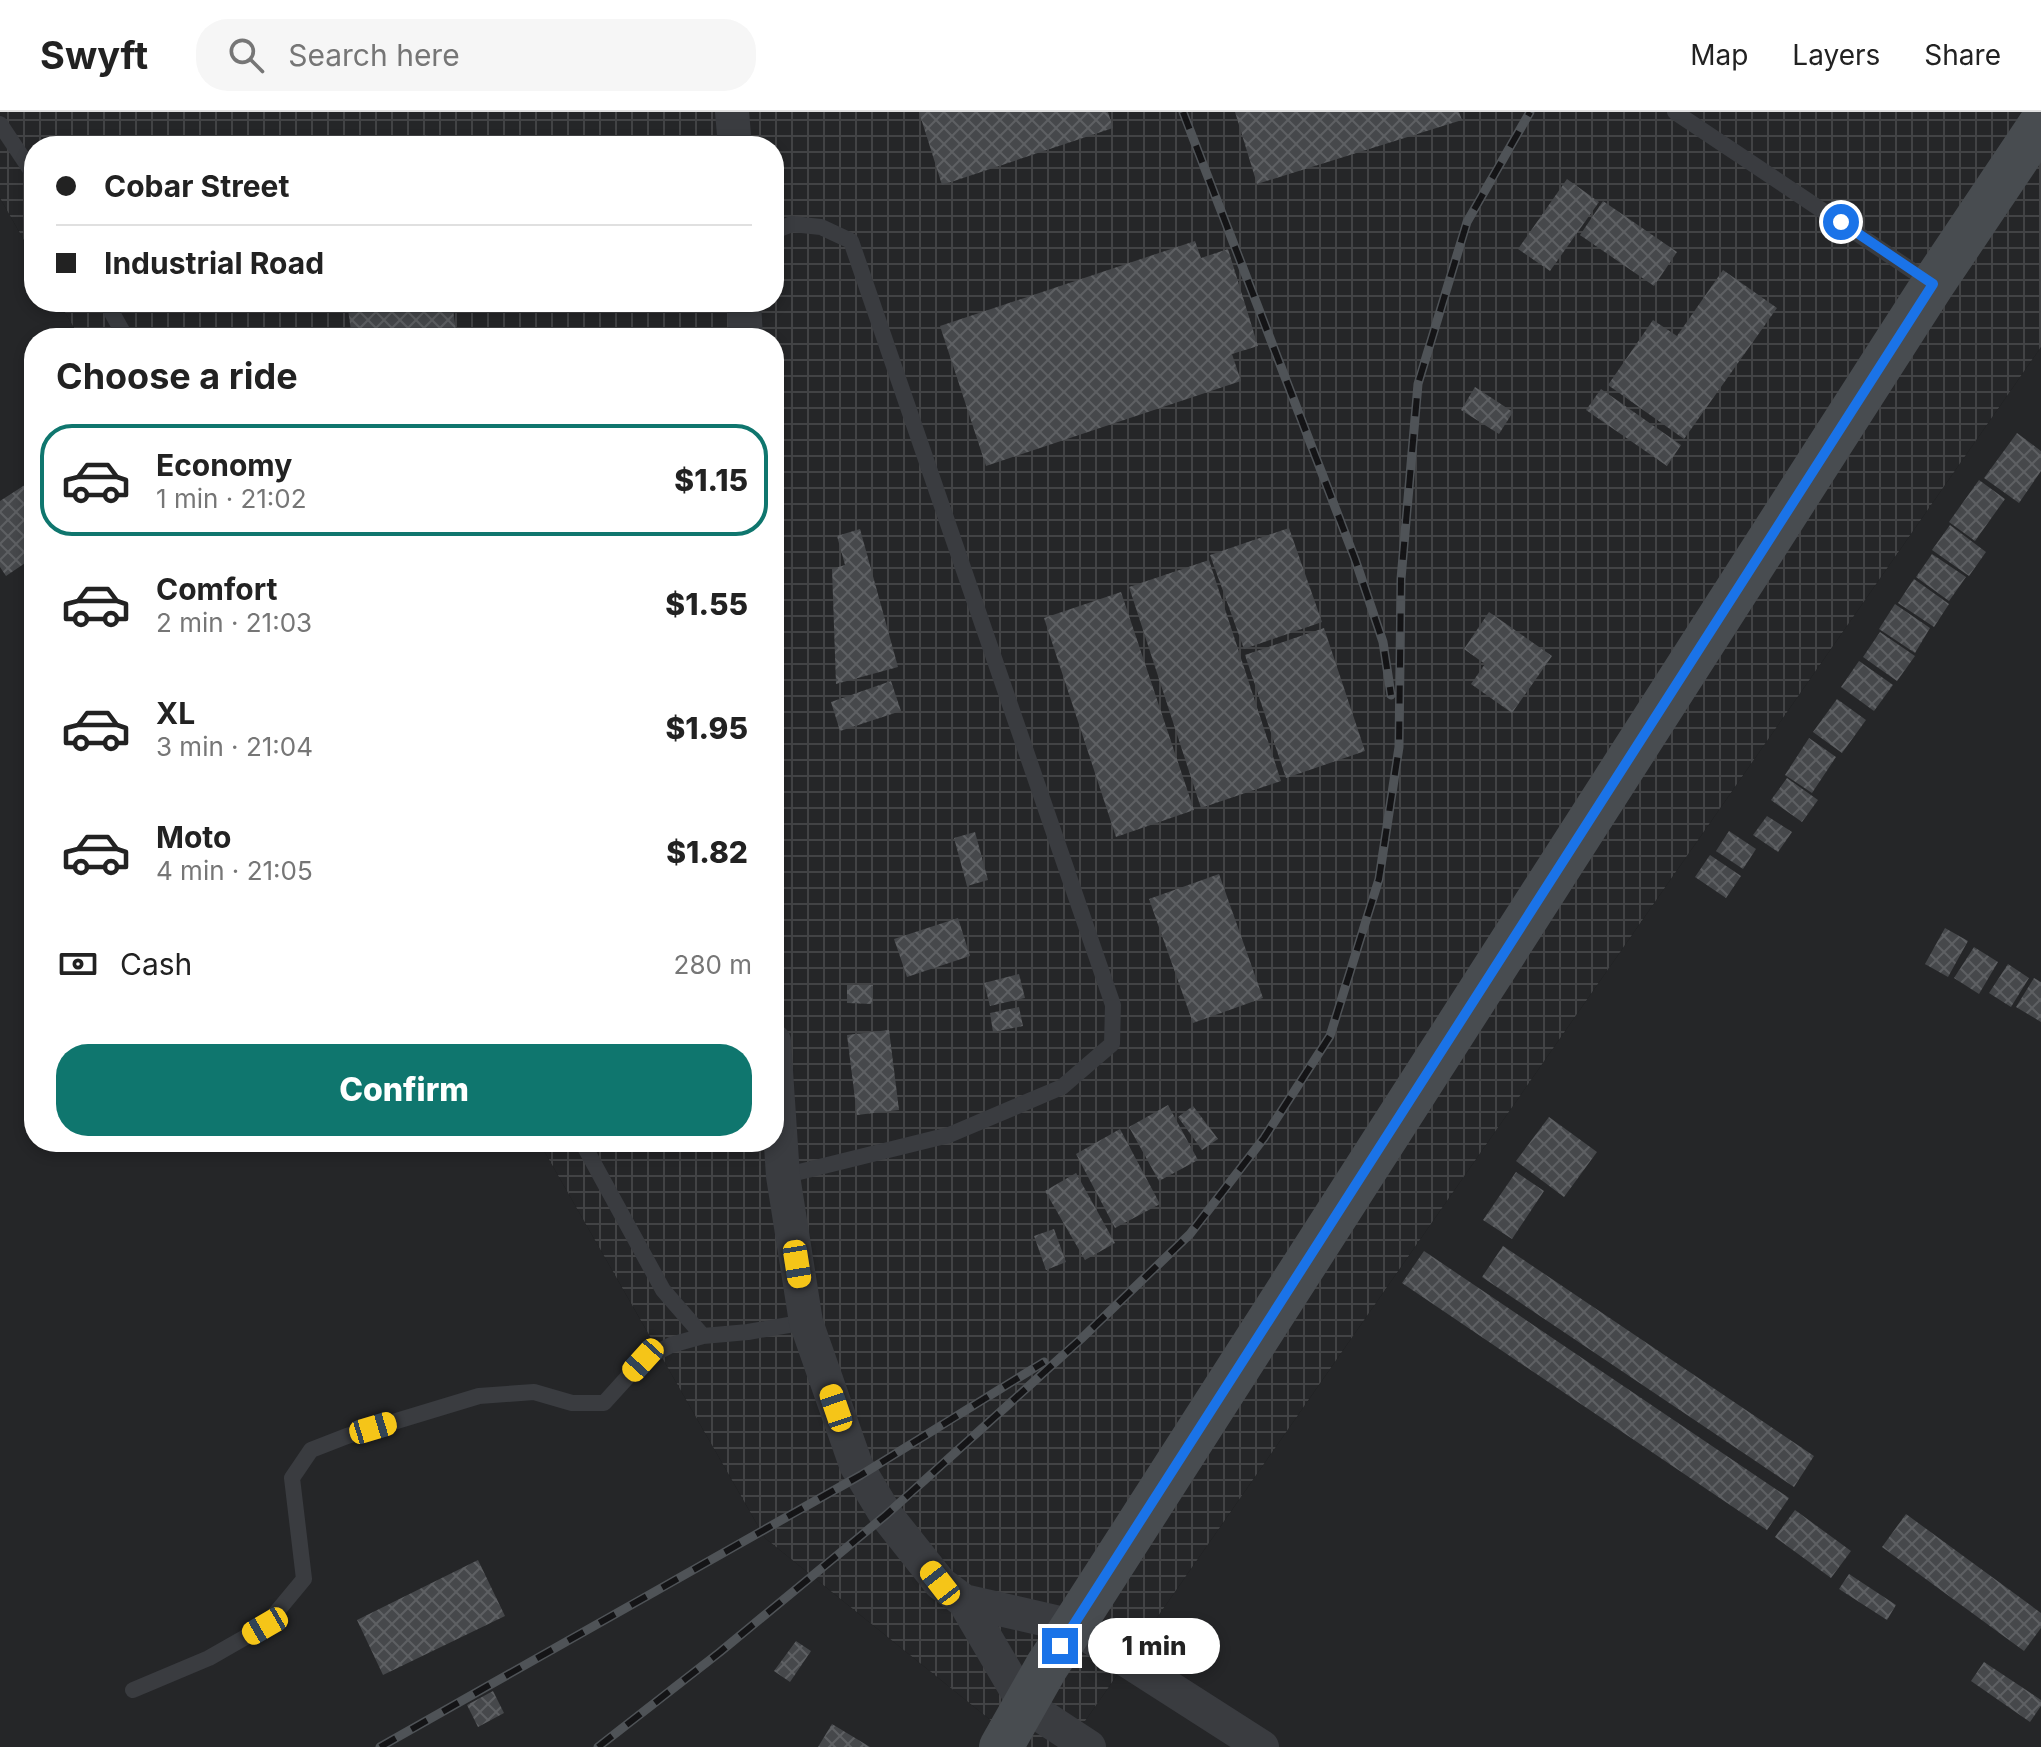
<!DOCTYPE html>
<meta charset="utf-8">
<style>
body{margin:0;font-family:Inter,sans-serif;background:#f6f6f6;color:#222;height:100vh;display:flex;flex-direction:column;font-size:30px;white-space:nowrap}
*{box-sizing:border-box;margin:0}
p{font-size:26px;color:#767676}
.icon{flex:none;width:44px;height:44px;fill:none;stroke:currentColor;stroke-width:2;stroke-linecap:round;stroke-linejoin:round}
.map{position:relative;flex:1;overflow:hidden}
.panel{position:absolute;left:24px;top:216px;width:760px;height:824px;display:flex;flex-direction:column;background:#fff;border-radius:32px;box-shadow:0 4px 12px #0003}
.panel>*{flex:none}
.banner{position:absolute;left:24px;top:24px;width:760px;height:176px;border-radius:32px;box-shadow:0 4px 12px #0003;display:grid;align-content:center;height:176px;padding:0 32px;background:#fff}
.end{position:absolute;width:36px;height:36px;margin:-18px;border:10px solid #1a73e8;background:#fff;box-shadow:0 0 0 4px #fff}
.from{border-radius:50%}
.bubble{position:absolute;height:56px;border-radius:28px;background:#fff;box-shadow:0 4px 12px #0003;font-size:26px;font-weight:800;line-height:56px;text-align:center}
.car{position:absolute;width:24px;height:48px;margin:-24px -12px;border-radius:10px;box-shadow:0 0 6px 2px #0007;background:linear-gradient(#f5c518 24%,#345 0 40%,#f5c518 0 76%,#345 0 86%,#f5c518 0)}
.banner b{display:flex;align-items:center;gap:28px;height:76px;font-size:30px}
.banner b+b{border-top:2px solid #e0e0e0}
.banner i{width:20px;height:20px;background:#222}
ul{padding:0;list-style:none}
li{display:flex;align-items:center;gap:24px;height:112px;margin:0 16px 12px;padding:0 16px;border:4px solid transparent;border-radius:32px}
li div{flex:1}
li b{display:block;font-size:30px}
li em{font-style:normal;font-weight:800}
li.current{border-color:#0f766e}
li>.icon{width:72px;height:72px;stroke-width:1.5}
h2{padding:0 32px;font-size:36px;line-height:96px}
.pay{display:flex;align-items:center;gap:20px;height:88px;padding:0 32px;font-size:30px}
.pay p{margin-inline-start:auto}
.button{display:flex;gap:16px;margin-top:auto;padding:16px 32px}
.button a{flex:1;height:92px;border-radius:32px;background:#0f766e;color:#fff;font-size:32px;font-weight:800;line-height:92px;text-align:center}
header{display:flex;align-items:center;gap:48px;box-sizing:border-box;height:112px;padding:0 40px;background:#fff;border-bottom:2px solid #e0e0e0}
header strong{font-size:38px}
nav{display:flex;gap:44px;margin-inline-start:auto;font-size:28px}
.search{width:560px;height:72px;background:#f6f6f6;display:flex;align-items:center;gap:20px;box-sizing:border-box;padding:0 28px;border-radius:32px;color:#767676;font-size:30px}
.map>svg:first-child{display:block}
.built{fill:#252628}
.industrial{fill:url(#industrial-grid)}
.building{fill:url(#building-cross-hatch)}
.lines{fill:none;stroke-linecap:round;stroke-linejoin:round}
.lane{stroke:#3a3c40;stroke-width:16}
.street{stroke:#3a3c40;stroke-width:34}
.secondary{stroke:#484c50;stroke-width:44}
.rail-casing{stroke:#4f5357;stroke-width:9}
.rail{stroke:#141416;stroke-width:6;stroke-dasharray:18;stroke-linecap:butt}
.route{stroke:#1a73e8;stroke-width:10}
</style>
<header>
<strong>Swyft</strong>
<div class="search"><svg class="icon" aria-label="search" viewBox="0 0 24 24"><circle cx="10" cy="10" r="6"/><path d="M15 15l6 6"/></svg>Search here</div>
<nav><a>Map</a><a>Layers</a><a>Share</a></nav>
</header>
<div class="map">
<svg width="2041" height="1635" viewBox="0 0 2041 1635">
<defs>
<pattern id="industrial-grid" width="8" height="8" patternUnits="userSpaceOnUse" patternTransform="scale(2)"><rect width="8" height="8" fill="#252628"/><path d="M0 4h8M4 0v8" fill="none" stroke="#424345"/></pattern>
<pattern id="building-cross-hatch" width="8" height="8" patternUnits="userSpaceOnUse" patternTransform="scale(2)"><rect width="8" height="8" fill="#46484b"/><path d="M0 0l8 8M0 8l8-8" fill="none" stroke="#5e6063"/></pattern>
</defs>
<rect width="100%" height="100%" fill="#191a1b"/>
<!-- built -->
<path class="built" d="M0,86L34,146V190H59L80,226H34V1030H539L765,1426L1024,1635H0Z
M2041,235V1635H1067Z"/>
<!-- industrial -->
<path class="industrial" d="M0,0H2041V235L1067,1635H1024L765,1426L539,1030H774V226H80L59,190H774V34H34V146L0,86Z"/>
<!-- building -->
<path class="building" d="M919,0H1108L1113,16L942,73Z
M1235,0H1459L1462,8L1257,72Z
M428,23L429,34H370V32Z
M1567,67L1599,90L1550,159L1518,137Z
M1603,89L1677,140L1654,174L1580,123Z
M1195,129L1201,146L1228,137L1258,234L1232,242L1241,269L986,354L940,214Z
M1723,158L1777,196L1684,327L1608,273L1653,208L1677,224Z
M347,190H452L457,226H352Z
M1475,275L1513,300L1499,322L1461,298Z
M1601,277L1681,333L1667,354L1586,298Z
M2017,321L2041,339V359L2019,391L1984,366Z
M34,367V445L6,464L0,455V389Z
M1979,368L2005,387L1975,429L1949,410Z
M1950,413L1986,440L1969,464L1932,438Z
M1289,416L1322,510L1244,537L1210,443Z
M860,417L898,555L836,572L832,457L845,453L837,424Z
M1932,442L1966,465L1949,489L1916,465Z
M1209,448L1281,669L1201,696L1129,475Z
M1914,467L1949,492L1934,515L1898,491Z
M1121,480L1194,698L1116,725L1044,506Z
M1895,492L1930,516L1915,541L1879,517Z
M1489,500L1552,544L1512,601L1471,572L1485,552L1464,537Z
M1324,516L1365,639L1286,666L1245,543Z
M1880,520L1915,544L1897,569L1863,545Z
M1859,549L1893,573L1874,599L1841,575Z
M891,569L901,599L840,619L831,590Z
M1837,587L1866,608L1842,641L1813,620Z
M1809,626L1836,645L1812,681L1785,663Z
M1787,666L1818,688L1802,710L1771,688Z
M1767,704L1792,720L1778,740L1753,723Z
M1729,719L1756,737L1743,757L1716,739Z
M975,720L988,768L967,774L954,726Z
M1710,743L1741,764L1726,786L1695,765Z
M1219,762L1263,886L1193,911L1149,787Z
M958,806L970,844L907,865L894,827Z
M1945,816L1968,829L1948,865L1925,852Z
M1974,835L1998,850L1979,882L1954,866Z
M2008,852L2029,866L2011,895L1989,881Z
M1019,862L1025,886L990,894L984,871Z
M2034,866L2041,870V910L2016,895Z
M847,873H873L872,892L847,891Z
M1019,895L1023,914L993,920L990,901Z
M889,918L899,998L857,1003L847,923Z
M1168,993L1198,1048L1159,1069L1129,1015Z
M1193,994L1218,1027L1202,1038L1178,1005Z
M1549,1005L1597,1040L1564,1085L1516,1049Z
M1120,1017L1160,1092L1115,1116L1076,1042Z
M1516,1060L1544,1079L1512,1127L1483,1108Z
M1076,1061L1115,1131L1085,1148L1045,1079Z
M1054,1117L1066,1150L1046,1158L1034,1124Z
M1503,1134L1814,1344L1794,1375L1482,1165Z
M1424,1139L1789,1386L1767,1418L1402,1171Z
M1795,1398L1851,1439L1831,1466L1775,1425Z
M1906,1402L2041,1501V1516L2024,1539L1882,1435Z
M478,1448L505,1504L383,1563L357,1508Z
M1849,1462L1896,1493L1887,1508L1839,1477Z
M796,1529L811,1539L790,1570L774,1559Z
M1984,1550L2041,1588V1594L2030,1610L1971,1569Z
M493,1579L504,1601L478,1615L467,1593Z
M832,1612L870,1635H818Z"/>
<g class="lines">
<!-- lane -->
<path class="lane" d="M1675,0L1931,171
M0,12L34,63
M774,119L792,112L821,115L851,129L1113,893L1112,932L1062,975L949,1023L783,1064
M106,190L126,226
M582,1030L663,1178L703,1224L748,1220L806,1210
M133,1578L209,1546L265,1514L304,1467L292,1366L311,1338L347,1324L479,1284L534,1280L572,1291H604L643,1248L671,1233L703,1224"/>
<!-- street -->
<path class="street" d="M732,0L735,34
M744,190L746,226
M774,929L783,1064L806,1210L856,1353L886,1403L940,1471L964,1489L1073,1514L1262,1635
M964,1489L1025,1593L1089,1635"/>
<!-- secondary -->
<path class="secondary" d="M1001,1635L1047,1554L1073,1514L1933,172L2041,11"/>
<!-- rail casing -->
<g class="rail-casing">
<path id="rail" d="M1183,0L1355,447L1383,530L1391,583
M380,1635L861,1363L1044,1250
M598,1635L720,1540L886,1403L1081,1227L1190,1122L1264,1026L1330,924L1379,767L1399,635L1401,467L1418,272L1467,110L1530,0"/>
</g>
<!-- rail -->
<use href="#rail" class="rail"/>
</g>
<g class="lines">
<!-- route -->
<path class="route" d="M1060,1534L1933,172L1841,110"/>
</g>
</svg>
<i class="end from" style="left:1841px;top:110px"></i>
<i class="end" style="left:1060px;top:1534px"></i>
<div class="bubble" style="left:1088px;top:1506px;width:132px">1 min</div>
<i class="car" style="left:797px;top:1152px;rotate:171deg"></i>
<i class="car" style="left:643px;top:1248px;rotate:222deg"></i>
<i class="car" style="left:836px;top:1296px;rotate:341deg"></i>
<i class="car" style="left:373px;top:1316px;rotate:73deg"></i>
<i class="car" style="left:940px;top:1471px;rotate:322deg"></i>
<i class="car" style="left:265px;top:1514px;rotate:240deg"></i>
<div class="banner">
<b><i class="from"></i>Cobar Street</b>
<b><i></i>Industrial Road</b>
</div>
<section class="panel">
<h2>Choose a ride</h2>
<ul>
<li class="current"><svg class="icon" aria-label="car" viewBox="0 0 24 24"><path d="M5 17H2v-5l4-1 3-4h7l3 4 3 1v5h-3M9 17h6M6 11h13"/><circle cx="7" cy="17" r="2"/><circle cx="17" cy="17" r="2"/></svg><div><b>Economy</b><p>1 min · 21:02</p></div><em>$1.15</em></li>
<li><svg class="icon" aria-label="car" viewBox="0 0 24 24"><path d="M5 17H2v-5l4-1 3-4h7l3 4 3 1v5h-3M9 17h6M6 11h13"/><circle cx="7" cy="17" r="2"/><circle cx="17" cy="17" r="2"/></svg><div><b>Comfort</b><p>2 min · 21:03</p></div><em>$1.55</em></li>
<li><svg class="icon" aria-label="car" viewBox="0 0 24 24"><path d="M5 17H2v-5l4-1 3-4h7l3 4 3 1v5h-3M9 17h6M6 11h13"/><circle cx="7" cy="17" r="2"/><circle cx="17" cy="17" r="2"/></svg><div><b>XL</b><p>3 min · 21:04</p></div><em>$1.95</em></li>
<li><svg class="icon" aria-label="car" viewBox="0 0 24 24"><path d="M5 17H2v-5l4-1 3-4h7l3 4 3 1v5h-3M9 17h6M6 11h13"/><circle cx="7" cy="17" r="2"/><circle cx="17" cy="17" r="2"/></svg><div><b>Moto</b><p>4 min · 21:05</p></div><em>$1.82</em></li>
</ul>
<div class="pay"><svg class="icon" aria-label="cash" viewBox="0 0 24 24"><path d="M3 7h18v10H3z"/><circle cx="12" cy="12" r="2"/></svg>Cash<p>280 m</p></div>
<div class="button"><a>Confirm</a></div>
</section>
</div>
